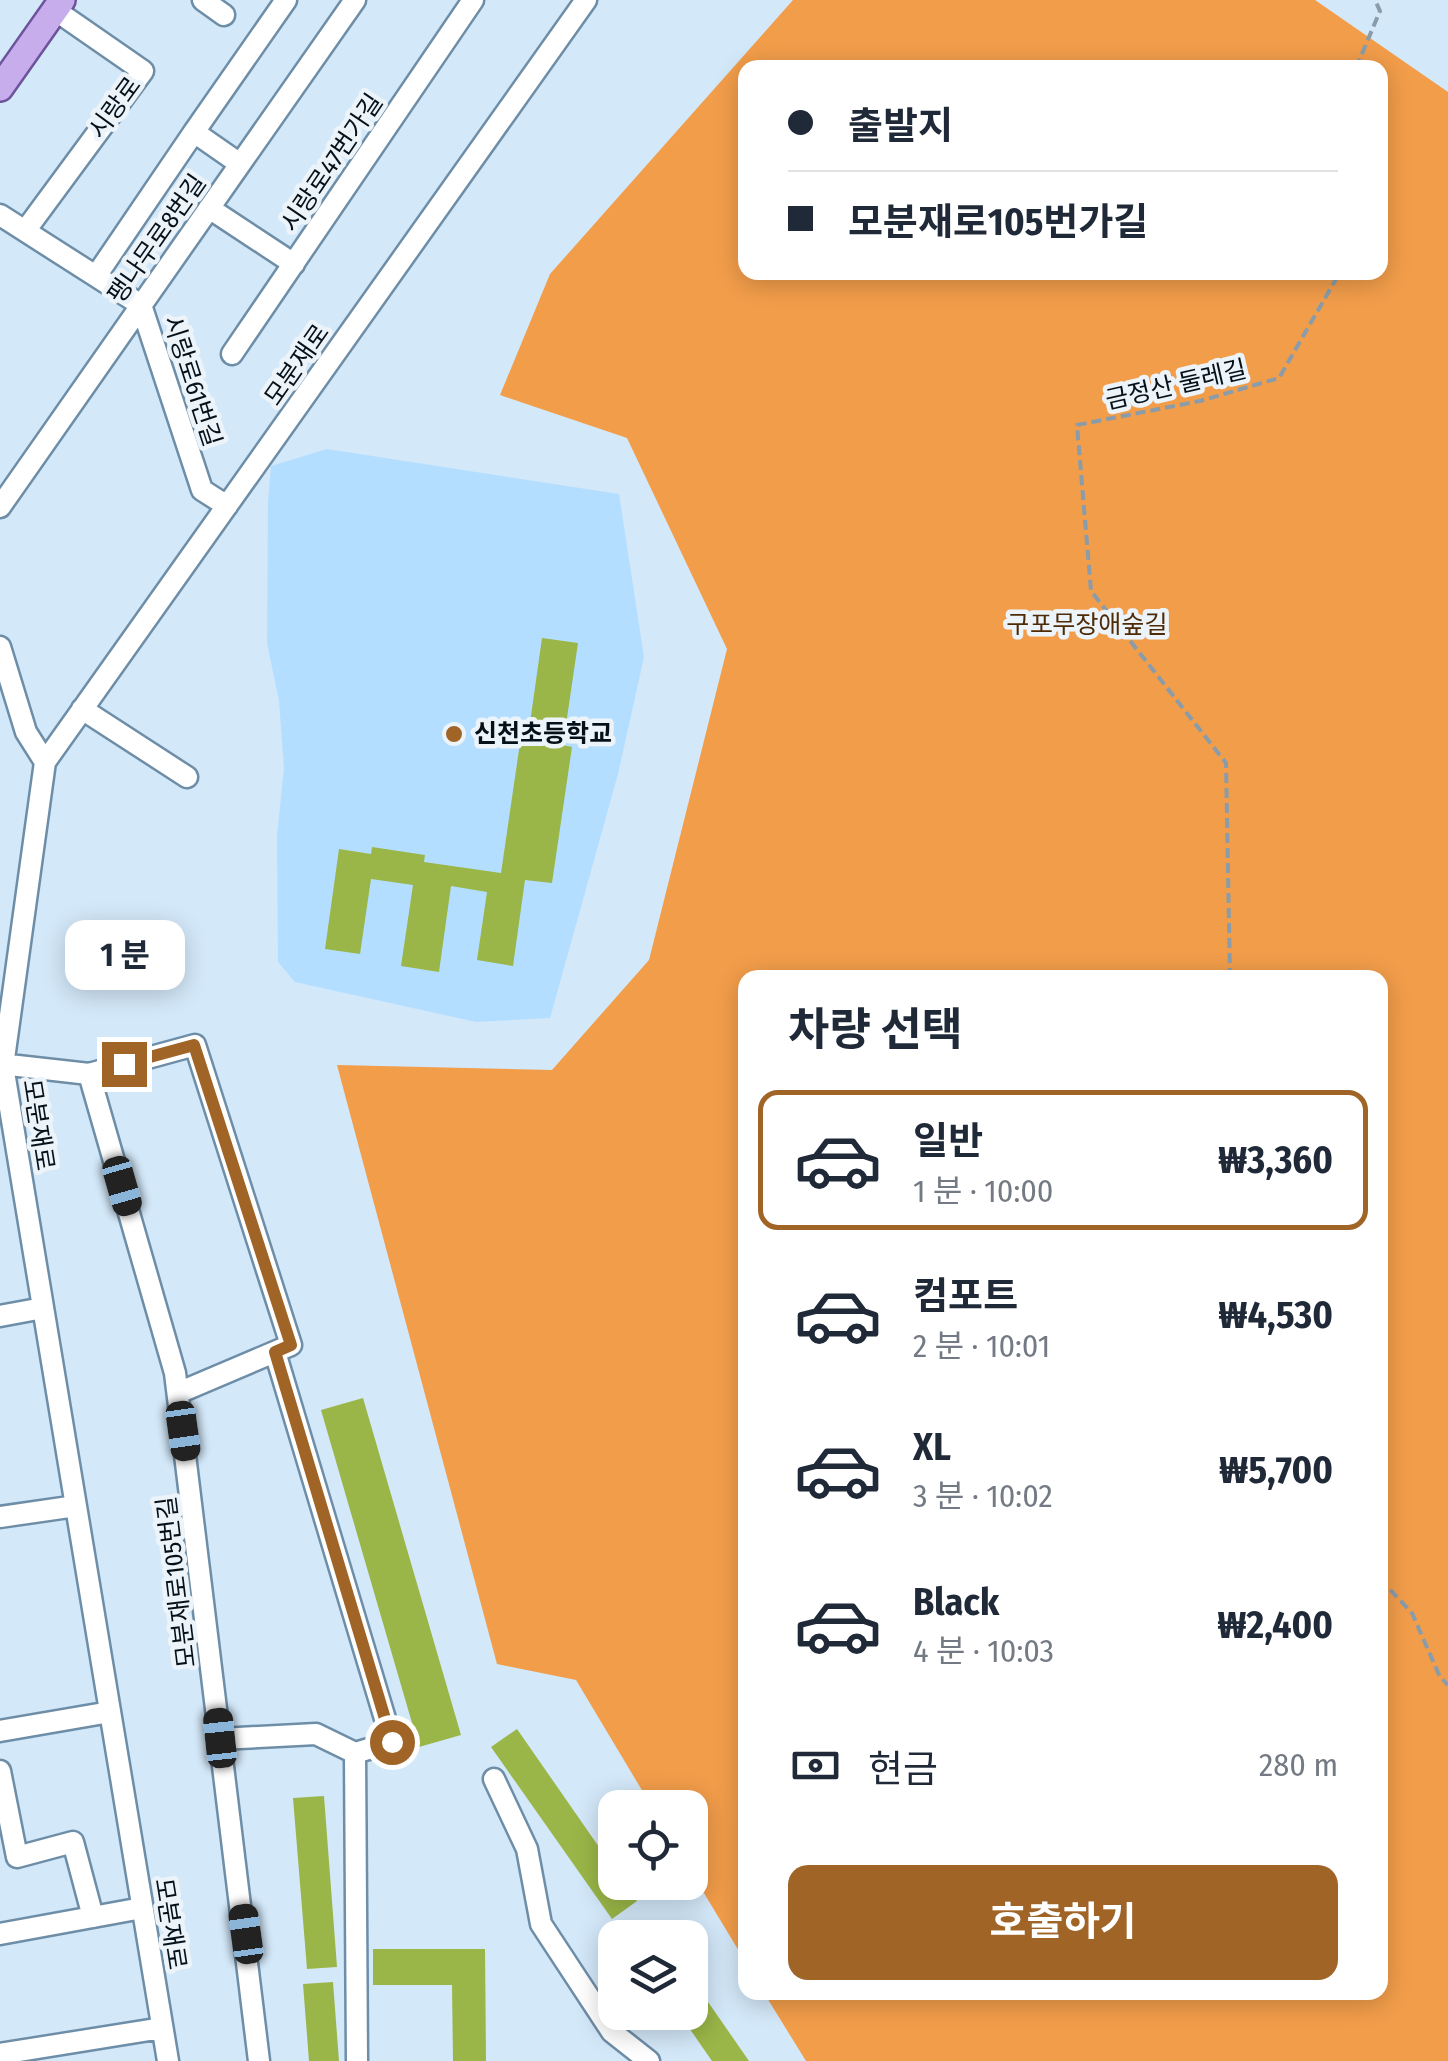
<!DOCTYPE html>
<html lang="ko">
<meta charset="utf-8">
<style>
body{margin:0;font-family:"Fira Sans Condensed","Noto Sans KR",sans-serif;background:#f6f6f7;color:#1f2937;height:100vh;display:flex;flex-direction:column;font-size:38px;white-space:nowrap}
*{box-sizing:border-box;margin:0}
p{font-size:32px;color:#747a83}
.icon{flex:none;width:55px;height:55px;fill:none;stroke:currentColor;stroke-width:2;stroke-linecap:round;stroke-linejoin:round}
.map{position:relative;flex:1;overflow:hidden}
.panel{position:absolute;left:738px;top:970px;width:650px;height:1030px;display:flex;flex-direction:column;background:#fff;border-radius:20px;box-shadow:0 5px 25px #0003}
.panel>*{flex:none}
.guide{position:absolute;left:738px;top:60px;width:650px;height:220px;border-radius:20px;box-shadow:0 5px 25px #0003;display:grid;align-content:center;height:220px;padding:0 50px;background:#fff}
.fabs{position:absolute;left:598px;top:1790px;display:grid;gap:20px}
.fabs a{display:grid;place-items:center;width:110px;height:110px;border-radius:20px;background:#fff;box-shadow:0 5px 25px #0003;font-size:50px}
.end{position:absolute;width:45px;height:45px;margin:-22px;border:12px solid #a06427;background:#fff;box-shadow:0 0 0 5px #fff}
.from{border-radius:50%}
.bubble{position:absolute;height:70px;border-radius:20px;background:#fff;box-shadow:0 5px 25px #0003;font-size:32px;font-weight:700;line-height:70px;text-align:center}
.car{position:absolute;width:30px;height:60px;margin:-30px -15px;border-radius:12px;box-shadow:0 0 8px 2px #0007;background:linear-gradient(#222 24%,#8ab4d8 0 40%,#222 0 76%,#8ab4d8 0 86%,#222 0)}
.guide b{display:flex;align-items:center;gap:35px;height:95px;font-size:38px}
.guide b+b{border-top:2px solid #e0e1e3}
.guide i{width:25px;height:25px;background:#1f2937}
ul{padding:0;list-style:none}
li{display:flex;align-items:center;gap:30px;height:140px;margin:0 20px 15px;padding:0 30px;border:5px solid transparent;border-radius:20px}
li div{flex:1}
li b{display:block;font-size:38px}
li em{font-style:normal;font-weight:700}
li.selected{border-color:#a06427}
li>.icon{width:90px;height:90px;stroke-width:1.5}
h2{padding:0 50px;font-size:45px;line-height:120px}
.pay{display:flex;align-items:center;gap:25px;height:110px;padding:0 50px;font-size:38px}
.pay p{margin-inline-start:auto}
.cta{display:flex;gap:20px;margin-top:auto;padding:20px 50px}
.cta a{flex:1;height:115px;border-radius:20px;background:#a06427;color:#fff;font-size:40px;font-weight:700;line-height:115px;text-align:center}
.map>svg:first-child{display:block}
.built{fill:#b4deff}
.forest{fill:#f29d4a;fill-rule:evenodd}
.building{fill:#9ab648}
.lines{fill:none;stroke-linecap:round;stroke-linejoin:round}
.minor-casing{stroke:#6e8ea8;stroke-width:25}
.major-casing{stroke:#6c539b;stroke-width:30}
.path{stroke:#8a9caa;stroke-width:4;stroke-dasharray:10 5;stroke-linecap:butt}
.minor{stroke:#fff;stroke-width:20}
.major{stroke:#c8adec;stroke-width:25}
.route{stroke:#a06427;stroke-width:12}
.poi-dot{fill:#a06427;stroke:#ecf3f9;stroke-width:4}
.labels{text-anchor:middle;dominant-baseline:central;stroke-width:9;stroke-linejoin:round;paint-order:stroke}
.street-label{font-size:25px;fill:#05111a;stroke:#ecf3f9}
.park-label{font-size:25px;fill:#4d2b07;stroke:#ecf3f9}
.poi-label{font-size:25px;font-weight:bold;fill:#05111a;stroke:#ecf3f9;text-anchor:start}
</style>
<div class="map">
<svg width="1448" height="2061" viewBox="0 0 1448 2061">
<rect width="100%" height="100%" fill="#d3e8f9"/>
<!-- built -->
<path class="built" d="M327,449L619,494L644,657L618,774L550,1018L476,1022L295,982L278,962L277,836L284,768L279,701L267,643L268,501L271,466Z"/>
<!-- forest -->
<path class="forest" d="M793,0H1315L1448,92V2061H806L764,1993L1380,1992V978H745V1961L690,1870V1808L652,1807L576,1680L497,1664L337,1065L552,1070L649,960L727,649L627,438L500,395L550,274ZM745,68H1380V272H745Z"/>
<!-- building -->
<path class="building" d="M542,638L578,643L563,745L572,747L552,883L525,880L513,966L477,960L487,892L451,886L439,972L401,966L413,885L371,879L360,954L325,949L339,849L371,854L372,847L425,855L424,862L501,873L520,743L527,744Z
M363,1398L461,1735L419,1747L321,1410Z
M517,1729L615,1870V1882H624L637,1901L612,1919L491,1747Z
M324,1796L337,1967L307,1969L293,1798Z
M373,1949H485L486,2061H453L452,1985H373Z
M690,1976L749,2061H712L678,2012H690Z
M333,1982L339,2061H309L303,1984Z"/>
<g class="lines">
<!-- minor casing -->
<g class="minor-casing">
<path id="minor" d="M203,0L224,15
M240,164L194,132L286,0
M209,208L294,264
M0,215L141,305L202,490L227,506
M25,231L143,71L55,10
M96,276L194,132
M232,354L473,0
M0,507L355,0
M0,647L26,732L45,762
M82,709L187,777
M0,1064L89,1074L175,1373L259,2061
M89,1074L195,1045L291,1345L178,1393
M0,1316L43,1308
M0,1517L76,1506
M0,1731L110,1712
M220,1739L316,1734L355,1753L392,1742L275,1352
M355,1753L357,2061
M0,1771L17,1857L73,1842L93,1917
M494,1779L527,1849L541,1924L612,2032L649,2061
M0,1934L142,1908
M0,2054L162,2028
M168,2061L3,1066L45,762L586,0"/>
</g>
<!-- major casing -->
<g class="major-casing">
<path id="major" d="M0,88L62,0"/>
</g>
<!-- path -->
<path class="path" d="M1356,68L1380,11L1375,0
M1230,978L1226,763L1091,591L1077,425L1200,401L1279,378L1340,272
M1380,1579L1412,1613L1440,1677L1448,1685"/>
<!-- minor -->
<use href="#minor" class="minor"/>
<!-- major -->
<use href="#major" class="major"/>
</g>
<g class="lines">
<!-- route -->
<path class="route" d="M124,1064L194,1045L291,1345L275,1352L392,1742"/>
</g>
<!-- markers -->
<circle class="poi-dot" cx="454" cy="734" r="10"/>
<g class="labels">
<!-- street labels -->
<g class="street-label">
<text transform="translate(115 108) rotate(-54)">시랑로</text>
<text transform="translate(332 163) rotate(-56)">시랑로47번가길</text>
<text transform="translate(157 239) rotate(-55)">팽나무로8번길</text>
<text transform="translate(297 365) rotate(-55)">모분재로</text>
<text transform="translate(192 381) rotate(72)">시랑로61번길</text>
<text transform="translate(1176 385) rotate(-13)">금정산 둘레길</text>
<text transform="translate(38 1125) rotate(81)">모분재로</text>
<text transform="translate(177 1582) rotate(-97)">모분재로105번길</text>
<text transform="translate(170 1924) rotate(81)">모분재로</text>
</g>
<!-- park labels -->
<g class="park-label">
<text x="1087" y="625">구포무장애숲길</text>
</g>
<!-- poi labels -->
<g class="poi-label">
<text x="474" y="734">신천초등학교</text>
</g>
</g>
</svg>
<div class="fabs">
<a><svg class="icon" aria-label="locate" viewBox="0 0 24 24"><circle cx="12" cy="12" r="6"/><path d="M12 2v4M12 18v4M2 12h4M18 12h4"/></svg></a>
<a><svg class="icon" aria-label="layers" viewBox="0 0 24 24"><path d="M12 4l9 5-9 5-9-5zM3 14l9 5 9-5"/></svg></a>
</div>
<i class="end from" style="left:392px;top:1742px"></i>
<i class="end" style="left:124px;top:1064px"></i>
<div class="bubble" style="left:65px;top:920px;width:120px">1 분</div>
<i class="car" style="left:122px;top:1186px;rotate:164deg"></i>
<i class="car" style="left:183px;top:1431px;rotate:172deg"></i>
<i class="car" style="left:220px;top:1738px;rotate:354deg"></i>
<i class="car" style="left:246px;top:1934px;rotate:352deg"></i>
<div class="guide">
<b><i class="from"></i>출발지</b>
<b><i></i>모분재로105번가길</b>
</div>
<section class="panel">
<h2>차량 선택</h2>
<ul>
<li class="selected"><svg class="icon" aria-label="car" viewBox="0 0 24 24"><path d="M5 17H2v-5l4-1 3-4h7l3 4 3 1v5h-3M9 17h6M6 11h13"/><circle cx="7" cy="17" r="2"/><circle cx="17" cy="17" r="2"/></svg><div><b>일반</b><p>1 분 · 10:00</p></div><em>₩3,360</em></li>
<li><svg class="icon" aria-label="car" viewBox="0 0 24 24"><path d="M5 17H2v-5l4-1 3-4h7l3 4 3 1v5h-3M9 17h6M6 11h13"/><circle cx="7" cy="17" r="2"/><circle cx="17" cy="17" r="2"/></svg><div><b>컴포트</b><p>2 분 · 10:01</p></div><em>₩4,530</em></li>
<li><svg class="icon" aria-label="car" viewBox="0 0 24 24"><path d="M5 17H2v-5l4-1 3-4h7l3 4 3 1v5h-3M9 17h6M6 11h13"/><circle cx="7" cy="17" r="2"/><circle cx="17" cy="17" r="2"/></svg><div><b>XL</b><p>3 분 · 10:02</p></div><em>₩5,700</em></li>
<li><svg class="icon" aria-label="car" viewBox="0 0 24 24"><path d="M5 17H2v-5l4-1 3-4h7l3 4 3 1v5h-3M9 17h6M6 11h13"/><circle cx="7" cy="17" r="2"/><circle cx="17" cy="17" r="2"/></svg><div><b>Black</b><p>4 분 · 10:03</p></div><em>₩2,400</em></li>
</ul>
<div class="pay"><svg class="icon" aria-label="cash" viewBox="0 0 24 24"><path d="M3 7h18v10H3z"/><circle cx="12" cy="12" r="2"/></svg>현금<p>280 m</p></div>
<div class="cta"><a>호출하기</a></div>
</section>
</div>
